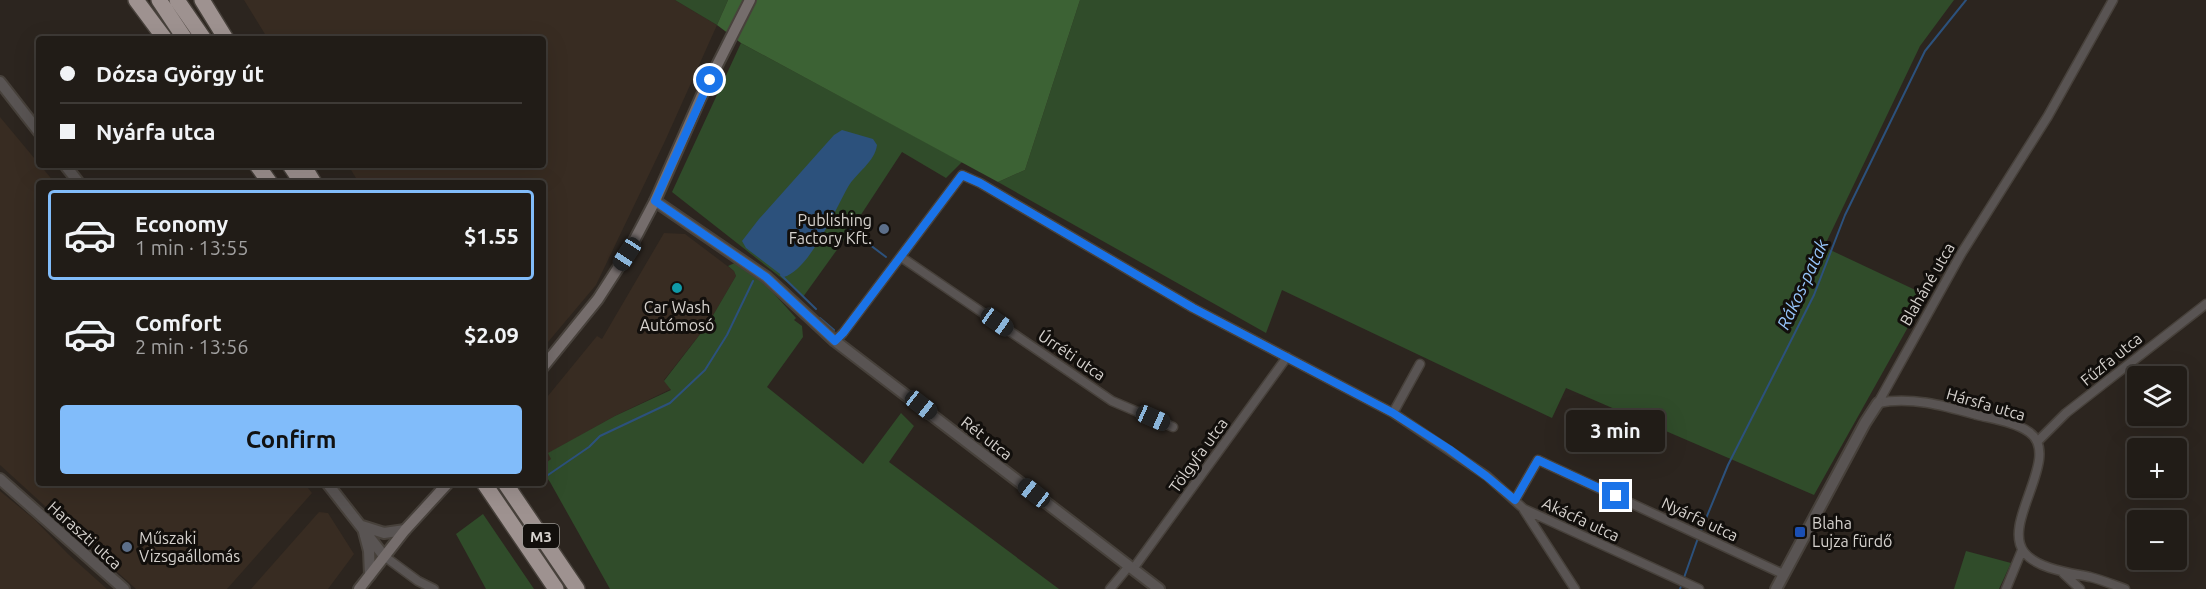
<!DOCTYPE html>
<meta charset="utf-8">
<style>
body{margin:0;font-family:Ubuntu,sans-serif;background:#2d2924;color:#f1f3f6;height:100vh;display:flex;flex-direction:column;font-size:22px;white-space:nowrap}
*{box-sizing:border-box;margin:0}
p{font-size:20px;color:#a2a1a1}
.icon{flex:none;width:33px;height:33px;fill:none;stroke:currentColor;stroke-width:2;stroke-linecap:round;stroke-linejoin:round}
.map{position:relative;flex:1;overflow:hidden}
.drawer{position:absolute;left:36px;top:180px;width:510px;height:306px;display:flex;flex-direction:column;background:#211c17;border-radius:6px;box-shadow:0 6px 24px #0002,0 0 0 2px #3e3a36}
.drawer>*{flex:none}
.hud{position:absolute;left:36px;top:36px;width:510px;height:132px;border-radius:6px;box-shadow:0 6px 24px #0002,0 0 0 2px #3e3a36;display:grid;align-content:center;height:132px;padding:0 24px;background:#211c17}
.tools{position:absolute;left:2127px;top:366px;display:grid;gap:12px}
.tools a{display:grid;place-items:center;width:60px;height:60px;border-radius:6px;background:#211c17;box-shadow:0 6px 24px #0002,0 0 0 2px #3e3a36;font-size:30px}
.end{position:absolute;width:27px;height:27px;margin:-14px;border:8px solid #1a73e8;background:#fff;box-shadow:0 0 0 3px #fff}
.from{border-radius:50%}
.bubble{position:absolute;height:42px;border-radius:6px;background:#211c17;box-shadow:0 6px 24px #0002,0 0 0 2px #3e3a36;font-size:20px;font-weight:700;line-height:42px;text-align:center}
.car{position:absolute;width:18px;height:36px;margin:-18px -9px;border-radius:8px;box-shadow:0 0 4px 2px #0007;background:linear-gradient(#222 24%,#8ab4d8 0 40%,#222 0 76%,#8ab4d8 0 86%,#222 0)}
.hud b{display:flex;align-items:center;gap:21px;height:57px;font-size:22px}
.hud b+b{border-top:2px solid #3e3a36}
.hud i{width:15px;height:15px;background:#f1f3f6}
ul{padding:10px 0 0;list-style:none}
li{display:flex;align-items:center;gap:18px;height:90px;margin:0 12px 9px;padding:0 12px;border:3px solid transparent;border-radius:6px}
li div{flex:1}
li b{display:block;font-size:22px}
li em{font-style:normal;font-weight:700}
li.current{border-color:#81bcfa}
li>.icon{width:54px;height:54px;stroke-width:1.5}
.action{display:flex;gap:12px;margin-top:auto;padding:12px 24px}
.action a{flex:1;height:69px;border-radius:6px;background:#81bcfa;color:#111;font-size:24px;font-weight:700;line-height:69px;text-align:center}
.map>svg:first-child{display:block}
.built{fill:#382c22}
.green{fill:#304c2a}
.forest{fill:#3c6234}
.water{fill:#2c517c}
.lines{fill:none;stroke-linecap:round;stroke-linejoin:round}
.stream{stroke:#2c517c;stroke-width:2}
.minor-casing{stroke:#47413b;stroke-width:11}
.tertiary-casing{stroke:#47413b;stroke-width:14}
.secondary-casing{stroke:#47413b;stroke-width:14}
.motorway-casing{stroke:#47413b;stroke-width:18}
.minor{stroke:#595453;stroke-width:8}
.tertiary{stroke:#595453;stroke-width:10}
.secondary{stroke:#756d6c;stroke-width:10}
.motorway{stroke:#9e9290;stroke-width:15}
.route{stroke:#1a73e8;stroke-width:8}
.service-dot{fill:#5c6f8a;stroke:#120f0c;stroke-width:2}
.culture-dot{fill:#0f9aa8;stroke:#120f0c;stroke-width:2}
.transit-dot{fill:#1a4fb4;stroke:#120f0c;stroke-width:2}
.labels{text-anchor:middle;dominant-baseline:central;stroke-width:6;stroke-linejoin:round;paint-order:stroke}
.shield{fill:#120f0c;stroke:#9b9894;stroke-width:1.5}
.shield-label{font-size:15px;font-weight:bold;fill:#d6d2ce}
.poi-label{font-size:16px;fill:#d6d2ce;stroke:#120f0c;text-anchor:start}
.street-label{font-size:16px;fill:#d6d2ce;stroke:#120f0c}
.water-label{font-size:18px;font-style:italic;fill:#96c4fa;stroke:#120f0c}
</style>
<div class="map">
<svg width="2206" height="589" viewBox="0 0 2206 589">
<rect width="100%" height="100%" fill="#2c251f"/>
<!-- built -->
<path class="built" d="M244,0H675L717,25L665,141L596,285L543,348V183H359L348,165H543V39H268Z
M0,117L55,183H39V483H304L312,493L227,589H136L0,465Z
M664,233L685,234L734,271L736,276L708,324L664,380L671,389L615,416L549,453L552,459L543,465V402L597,336L602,339Z
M0,491L34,519L68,554L107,589H0Z
M319,512L328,513L354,554L328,589H251Z"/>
<!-- green -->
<path class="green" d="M675,0H728L717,25Z
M1080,0H1954L1920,46L1824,247L1926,295L1814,495L1566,388L1552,418L1282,290L1266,333L998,182L1025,170Z
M741,43L962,162L946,178L902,152L849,233L803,297L793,287L672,192Z
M737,262L760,278L796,318L794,320L802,326L803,337L767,387L863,464L901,413L914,426L889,462L1059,589H610L550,482L543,472V465L551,459L548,453L615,416L671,390L664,381L708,324L736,276L734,271L728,266Z
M483,514L534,589H486L456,534Z
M1966,551L2011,563L1999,589H1954Z"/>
<!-- forest -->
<path class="forest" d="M728,0H1080L1025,170L998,182L741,43L717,25Z"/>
<!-- water -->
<path class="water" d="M842,130L873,139L877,145C875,162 856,173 848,187C835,210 810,269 784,277L746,248L742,241L759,219L834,135Z"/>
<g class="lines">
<!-- stream -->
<path class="stream" d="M833,217L886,257
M781,275L816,309
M820,318L834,330
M548,475L589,447L600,436L670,403L705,370L727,335L753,281
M1700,533L1728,465L1814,295L1845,215L1925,51L1966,0
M1680,589L1698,538"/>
<!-- minor casing -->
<g class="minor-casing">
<path id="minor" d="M901,257L1112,401L1173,427
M835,341L843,333L962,175L980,183L1193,308L1393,413L1487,476L1524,509L1699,589
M1878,403L1961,254L2048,116L2113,0
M1878,403C1911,396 1945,406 1977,415C1993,419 2015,422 2029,432C2063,456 2001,522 2024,552C2037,569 2071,573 2090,577C2102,580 2114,585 2125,589
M1393,413L1420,364
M2038,441L2066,413L2206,304
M1515,500L1538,460L1783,574
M1524,510L1575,589
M384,556L418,581L434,589
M1133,569L1287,357
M2063,573L2080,589
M1110,589L1129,566
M2006,589L2022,550"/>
</g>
<!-- tertiary casing -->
<g class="tertiary-casing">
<path id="tertiary" d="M0,82L39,132
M65,165L79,183
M655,201L766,277L835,341L1159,589
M0,479L124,589
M327,483L384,556
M362,526L384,533L405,530
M364,532L369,551L370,575
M1776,589L1865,423L1878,403"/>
</g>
<!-- secondary casing -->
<g class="secondary-casing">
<path id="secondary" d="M543,367L598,299L627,254L655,201L701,97L750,0
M359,589L405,530L448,483"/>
</g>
<!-- motorway casing -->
<g class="motorway-casing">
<path id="motorway" d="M136,0L165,39
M159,0L185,39
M177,0L204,39
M202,0L226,39
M257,165L270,183
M290,165L302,183
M303,165L314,183
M484,483L556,589
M505,483L577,589"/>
</g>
<!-- minor -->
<use href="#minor" class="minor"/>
<!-- tertiary -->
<use href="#tertiary" class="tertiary"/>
<!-- secondary -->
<use href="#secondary" class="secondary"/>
<!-- motorway -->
<use href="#motorway" class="motorway"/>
</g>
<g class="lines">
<!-- route -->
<path class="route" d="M710,80L655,201L766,277L835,341L843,333L962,175L980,183L1193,308L1393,413L1449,449L1486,476L1515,500L1538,460L1616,496"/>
</g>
<!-- markers -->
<g class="service-dot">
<circle cx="884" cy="229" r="6"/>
<circle cx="127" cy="547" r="6"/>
</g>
<circle class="culture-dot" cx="677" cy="288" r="6"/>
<rect class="transit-dot" x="1794" y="526" width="12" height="12" rx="3"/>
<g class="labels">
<!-- shield labels -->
<rect class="shield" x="523" y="524" width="36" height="24" rx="4.5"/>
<g class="shield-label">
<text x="541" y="536">M3</text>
</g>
<!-- poi labels -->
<g class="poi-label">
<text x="872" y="220" text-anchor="end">Publishing<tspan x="872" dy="18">Factory Kft.</tspan></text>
<text x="677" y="307" text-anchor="middle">Car Wash<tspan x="677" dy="18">Autómosó</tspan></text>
<text x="1812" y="523">Blaha<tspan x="1812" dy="18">Lujza fürdő</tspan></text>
<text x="139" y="538">Műszaki<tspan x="139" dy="18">Vizsgaállomás</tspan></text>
</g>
<!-- street labels -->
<g class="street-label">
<text transform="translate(1927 284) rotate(-60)">Blaháné utca</text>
<text transform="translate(1072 355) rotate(34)">Úrréti utca</text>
<text transform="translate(2111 359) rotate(-39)">Fűzfa utca</text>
<text transform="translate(1986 404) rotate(16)">Hársfa utca</text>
<text transform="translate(987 438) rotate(38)">Rét utca</text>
<text transform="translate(1198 455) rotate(-54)">Tölgyfa utca</text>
<text transform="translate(1581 519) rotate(25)">Akácfa utca</text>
<text transform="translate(1700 519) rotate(25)">Nyárfa utca</text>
<text transform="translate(85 535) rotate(42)">Haraszti utca</text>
</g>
<!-- water labels -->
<g class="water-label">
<text transform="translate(1802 284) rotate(-65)">Rákos-patak</text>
</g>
</g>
</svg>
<div class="tools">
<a><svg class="icon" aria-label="layers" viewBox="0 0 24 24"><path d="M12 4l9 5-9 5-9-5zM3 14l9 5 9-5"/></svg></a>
<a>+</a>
<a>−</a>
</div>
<i class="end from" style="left:710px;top:80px"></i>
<i class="end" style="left:1616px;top:496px"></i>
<div class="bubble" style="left:1566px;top:410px;width:99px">3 min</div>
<i class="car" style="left:627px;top:254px;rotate:213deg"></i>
<i class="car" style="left:997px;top:322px;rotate:125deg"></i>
<i class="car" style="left:921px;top:405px;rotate:128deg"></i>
<i class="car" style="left:1153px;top:418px;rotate:114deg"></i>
<i class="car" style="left:1034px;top:493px;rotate:308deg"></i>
<div class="hud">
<b><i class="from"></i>Dózsa György út</b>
<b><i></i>Nyárfa utca</b>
</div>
<section class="drawer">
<ul>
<li class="current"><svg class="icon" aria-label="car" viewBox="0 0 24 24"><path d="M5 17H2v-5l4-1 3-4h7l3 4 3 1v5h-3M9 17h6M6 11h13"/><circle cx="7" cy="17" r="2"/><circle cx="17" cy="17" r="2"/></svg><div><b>Economy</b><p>1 min · 13:55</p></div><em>$1.55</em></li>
<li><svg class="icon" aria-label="car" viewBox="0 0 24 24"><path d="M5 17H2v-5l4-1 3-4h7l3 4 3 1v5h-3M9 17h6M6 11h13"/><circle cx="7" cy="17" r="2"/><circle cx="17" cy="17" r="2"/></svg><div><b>Comfort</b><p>2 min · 13:56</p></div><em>$2.09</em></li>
</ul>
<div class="action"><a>Confirm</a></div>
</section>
</div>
